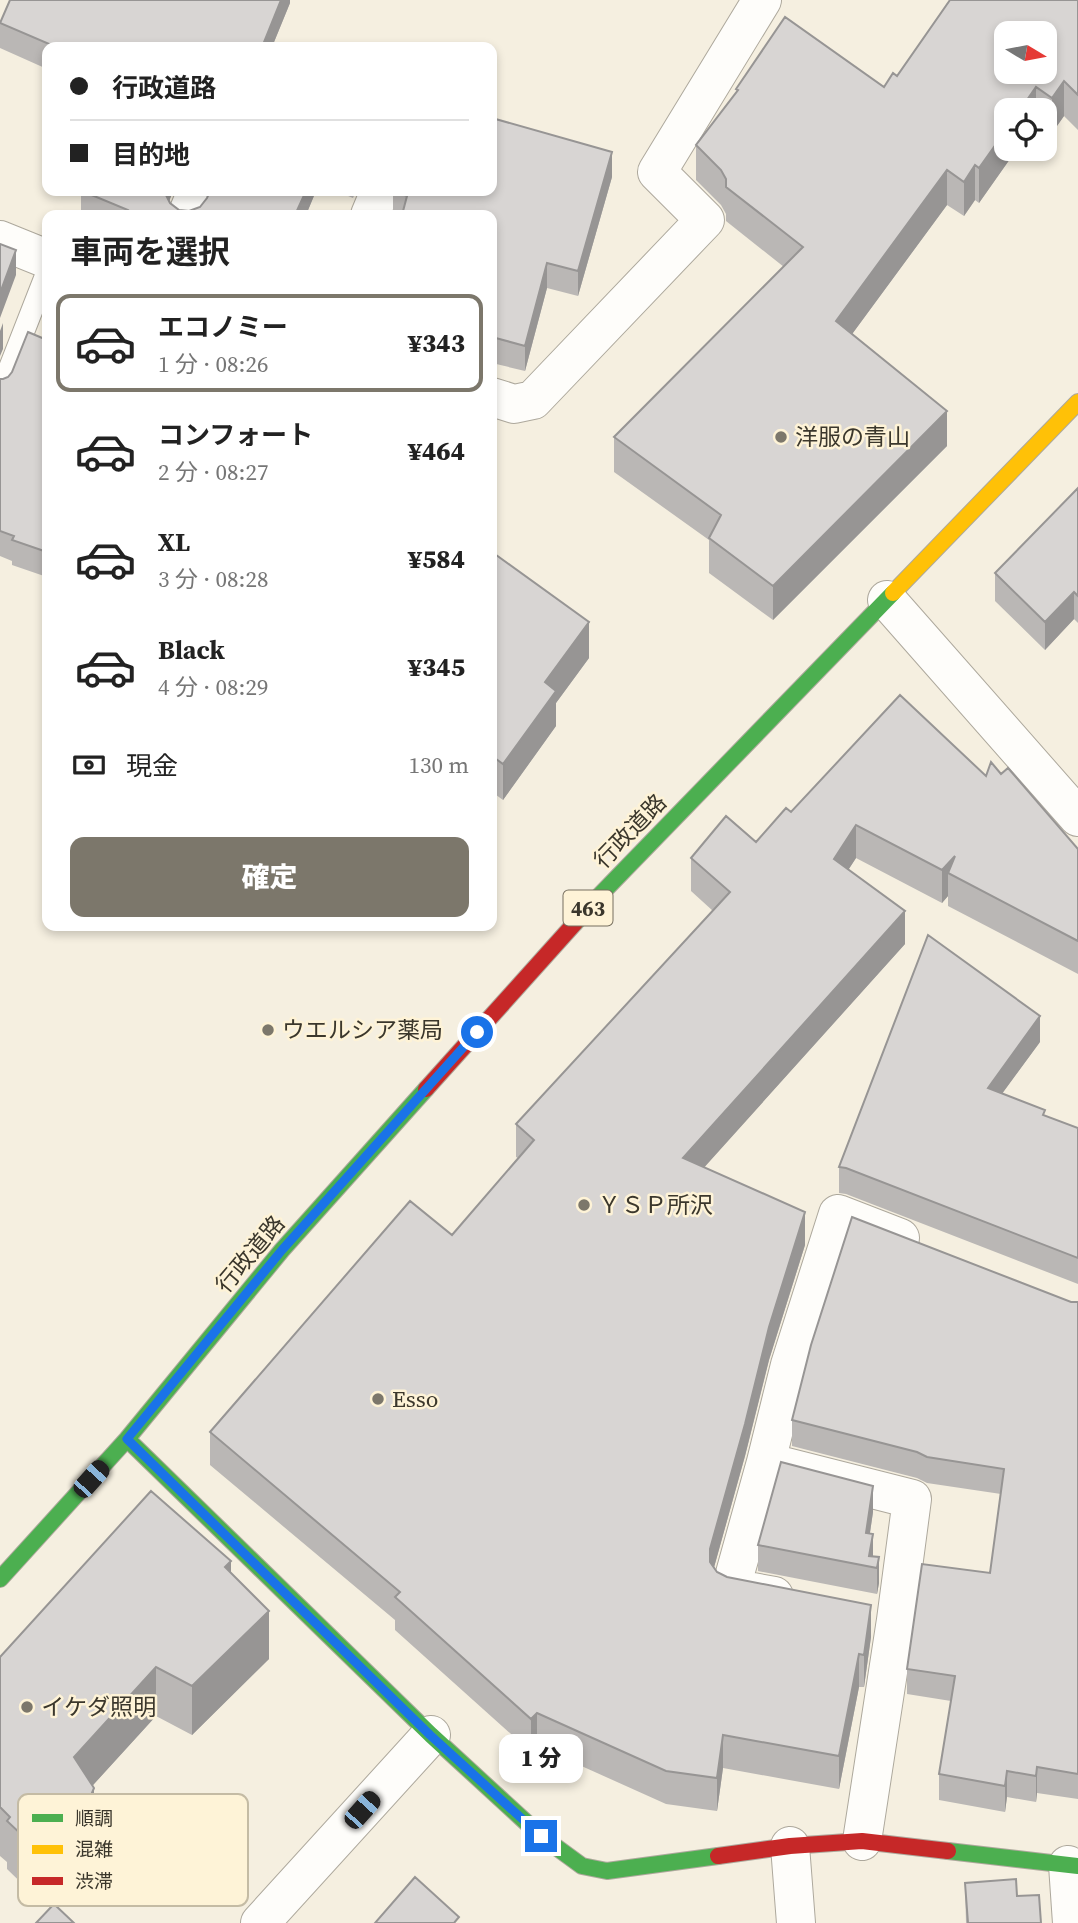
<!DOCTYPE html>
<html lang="ja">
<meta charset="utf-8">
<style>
body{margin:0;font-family:"Source Serif 4","Noto Sans JP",serif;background:#f6f6f6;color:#222;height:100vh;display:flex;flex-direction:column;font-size:26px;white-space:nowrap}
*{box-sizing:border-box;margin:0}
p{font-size:23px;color:#767676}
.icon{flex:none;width:38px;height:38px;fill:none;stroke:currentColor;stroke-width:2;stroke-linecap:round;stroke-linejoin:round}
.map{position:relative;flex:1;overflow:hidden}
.panel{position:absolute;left:42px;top:210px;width:455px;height:721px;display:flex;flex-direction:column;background:#fff;border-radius:14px;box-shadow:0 4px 10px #0003}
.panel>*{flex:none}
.top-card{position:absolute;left:42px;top:42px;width:455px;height:154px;border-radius:14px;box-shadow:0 4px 10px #0003;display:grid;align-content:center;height:154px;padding:0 28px;background:#fff}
.needle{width:46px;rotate:100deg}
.controls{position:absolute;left:994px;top:21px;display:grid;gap:14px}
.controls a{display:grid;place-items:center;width:63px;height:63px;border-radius:14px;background:#fff;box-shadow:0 4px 10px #0003;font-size:35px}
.end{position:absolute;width:32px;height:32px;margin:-16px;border:9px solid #1a73e8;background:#fff;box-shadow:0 0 0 4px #fff}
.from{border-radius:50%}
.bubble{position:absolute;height:49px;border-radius:14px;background:#fff;box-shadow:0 4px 10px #0003;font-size:23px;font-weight:800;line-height:49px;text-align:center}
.car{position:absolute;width:21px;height:42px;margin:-21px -10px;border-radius:9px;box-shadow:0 0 5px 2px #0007;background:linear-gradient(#222 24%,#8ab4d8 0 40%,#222 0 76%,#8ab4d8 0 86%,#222 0)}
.top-card b{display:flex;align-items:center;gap:24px;height:66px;font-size:26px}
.top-card b+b{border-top:2px solid #e0e0e0}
.top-card i{width:18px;height:18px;background:#222}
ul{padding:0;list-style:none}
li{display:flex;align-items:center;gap:21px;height:98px;margin:0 14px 10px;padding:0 14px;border:4px solid transparent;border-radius:14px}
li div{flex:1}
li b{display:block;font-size:26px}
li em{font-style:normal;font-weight:800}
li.active{border-color:#7c776b}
li>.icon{width:63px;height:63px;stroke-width:1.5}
h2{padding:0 28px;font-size:32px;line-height:84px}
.pay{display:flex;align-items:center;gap:18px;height:77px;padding:0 28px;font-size:26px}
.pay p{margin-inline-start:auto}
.button{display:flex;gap:14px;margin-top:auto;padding:14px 28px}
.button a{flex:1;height:80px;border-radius:14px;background:#7c776b;color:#fff;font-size:28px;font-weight:800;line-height:80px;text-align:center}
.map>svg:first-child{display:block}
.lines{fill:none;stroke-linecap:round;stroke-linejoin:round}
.lane-casing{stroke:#ada89c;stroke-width:23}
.street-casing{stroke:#ada89c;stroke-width:40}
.fast-casing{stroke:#ada89c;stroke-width:18}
.slow-casing{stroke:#ada89c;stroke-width:18}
.jam-casing{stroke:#ada89c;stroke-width:18}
.lane{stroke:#fefdfa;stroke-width:21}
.street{stroke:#fefdfa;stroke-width:38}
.fast{stroke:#4caf50;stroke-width:16}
.slow{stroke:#ffc107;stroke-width:16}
.jam{stroke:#c62828;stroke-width:16}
.wall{fill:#bab7b5}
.shaded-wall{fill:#979594}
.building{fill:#d8d5d3;stroke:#979594;stroke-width:2;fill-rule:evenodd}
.route{stroke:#1a73e8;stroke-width:9}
.poi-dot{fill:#7c776b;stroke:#fef3d7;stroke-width:2.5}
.labels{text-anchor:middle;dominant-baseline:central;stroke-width:5;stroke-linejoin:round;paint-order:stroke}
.shield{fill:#fef3d7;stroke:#766f5f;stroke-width:2}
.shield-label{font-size:21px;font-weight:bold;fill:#3b372c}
.poi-label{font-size:23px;fill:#3b372c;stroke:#fef3d7;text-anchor:start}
.street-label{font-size:23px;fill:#3b372c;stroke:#fef3d7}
.key{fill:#fef3d7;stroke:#c4bba4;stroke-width:2}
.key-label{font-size:19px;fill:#3b372c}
</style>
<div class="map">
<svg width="1078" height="1923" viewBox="0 0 1078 1923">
<rect width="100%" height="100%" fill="#f5efe0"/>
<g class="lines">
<!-- lane casing -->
<g class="lane-casing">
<path id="lane" d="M0,392L47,272"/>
</g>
<!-- street casing -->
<g class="street-casing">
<path id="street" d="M187,215L197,191
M370,215L380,191
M0,240L47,259
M492,397L514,404L533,400L705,220L657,172L762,0
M887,600L1078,817
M766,1462L731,1588L774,1596
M862,1841L896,1620L912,1499L766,1462L790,1365L838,1214L900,1238
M790,1846L796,1923
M1068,1865L1072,1923
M260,1923L431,1735"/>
</g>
<!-- fast casing -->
<g class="fast-casing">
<path id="fast" d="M575,923L601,894L893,593
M127,1439L431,1735L541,1836L582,1866L607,1871L718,1856
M0,1579L127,1439L282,1250L426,1089
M948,1851L1078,1866"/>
</g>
<!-- slow casing -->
<g class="slow-casing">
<path id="slow" d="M893,593L1078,402"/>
</g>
<!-- jam casing -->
<g class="jam-casing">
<path id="jam" d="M426,1089L575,923
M718,1856L790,1846L862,1841L948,1851"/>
</g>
<!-- lane -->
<use href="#lane" class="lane"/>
<!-- street -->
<use href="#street" class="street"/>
<!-- fast -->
<use href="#fast" class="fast"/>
<!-- slow -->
<use href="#slow" class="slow"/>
<!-- jam -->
<use href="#jam" class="jam"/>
</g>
<!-- wall -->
<path class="wall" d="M290,0V3L272,47H47V69L0,48V23Z
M1078,0V130L1064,116L1052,133L1045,128V110H1006V149H1017L979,203L975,200L964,216L947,205L852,334L947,446L773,620L709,573V540L614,472V437L784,267L726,221V214L721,205L696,180V145L736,93V89L884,87L897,76Z
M612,177L578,296L547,288L525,371L492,363V215H393V191Z
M81,191H173L169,201L170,203L179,210L189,211L200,207L207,198L210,191H316L306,215H81Z
M336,191H356L353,198Z
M47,340V577L12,565V561L0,556V379H3L8,377Z
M1078,488V623L1074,619L1045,650L995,601V573Z
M492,552L589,658L556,703V726L503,800L492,792Z
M1001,774L1078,849V974L948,906V896L942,903L856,858L848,870L905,944L704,1167L805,1245L769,1360L745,1456L714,1567L717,1572L727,1577L871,1637L864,1687H859L839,1789L723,1768L717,1811L666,1804L537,1746L531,1752L395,1630V1620L210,1465V1432L452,1235L518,1158L516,1157V1124L713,911L691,891V858L756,842L791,812L986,776Z
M1040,1042L1002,1093L1045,1116L1078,1128V1284L846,1194L839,1193V1167Z
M1071,1302H1078V1799L1037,1793L1036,1802L1007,1797L1005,1812L939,1800V1774L951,1701L907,1694V1669L990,1573L1001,1494L927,1483L917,1478L792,1446V1420Z
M873,1512L870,1533L873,1556L879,1557V1583L877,1594L758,1571V1545Z
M231,1573L269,1659L192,1735L156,1716L92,1786L94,1837L87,1854L41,1902L7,1869V1862L0,1856V1657Z
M965,1883L1017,1896L1041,1923H966Z"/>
<!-- shaded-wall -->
<path class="shaded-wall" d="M281,0H290V3L272,47H262Z
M1064,81V116L1052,133V98Z
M1036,87V110H1020Z
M1006,130V149H1017L979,203V168Z
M612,152V177L578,296V271Z
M975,165V200L964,216V182Z
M947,170V205L836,356V321Z
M166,191H173L167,207Z
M306,191H316L306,215H295Z
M16,250V275L0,318V293Z
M547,263V288L525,371V346Z
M3,323V349L0,356V331Z
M947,411V446L773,620V586Z
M1074,592V619L1045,650V622Z
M589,622V658L556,703V726L503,800V764L545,682Z
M856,825V858L834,892V859Z
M955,856L948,873V896L942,903V870Z
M905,911V944L683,1191V1158Z
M1040,1016V1042L988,1113V1088Z
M805,1212V1245L769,1360L745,1456L710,1582V1549L769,1327Z
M873,1486V1512L866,1559V1533Z
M873,1534V1560L869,1556Z
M879,1557V1583L877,1594V1568Z
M231,1561V1609L225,1567Z
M871,1605V1637L864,1687V1655Z
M269,1611V1659L192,1735V1686Z
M859,1654V1687L839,1789V1756Z
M156,1667V1716L74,1806V1757Z
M537,1713V1746L531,1752V1719Z
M723,1735V1768L717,1811V1778Z
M1037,1767V1793L1036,1802V1776Z
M1007,1771V1797L1005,1812V1786Z
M94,1788V1837L87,1854L41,1902V1853Z"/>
<!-- building -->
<path class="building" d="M10,0H281L262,47H56L0,23Z
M950,0H1078V95L1064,81L1052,98L1036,87L1020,110H1006V130L979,168L975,165L964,182L947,170L836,321L947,411L773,586L709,538L721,515L614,437L803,247L726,187V179L721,170L696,145L738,90L736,89L785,17L884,87L893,73L897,76ZM1006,33H1045V72H1006Z
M492,118L612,152L578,271L547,263L525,346L492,337V215H402L407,196L395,191H492Z
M82,191H166L165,193L170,203L179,210L189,211L200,207L207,198L210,191H306L295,215H126L128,210Z
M0,244L16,250L0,293Z
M28,332L47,340V552L12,540L14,536L0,531V379H3L8,377L12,372Z
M1078,488V596L1074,592L1045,622L995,573Z
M492,552L589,622L545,682L556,691L503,764L492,756Z
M900,695L986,776L991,762L1001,774L1008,768L1078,849V941L948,873L955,856L942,870L856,825L834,859L905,911L683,1158L805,1212L769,1327L745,1424L710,1549V1562L717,1572L727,1577L871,1605L864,1655L859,1654L839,1756L723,1735L717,1778L666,1771L537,1713L531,1719L395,1597L400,1592L210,1432L410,1201L452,1235L534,1140L516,1124L730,892L691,858L726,816L756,842L786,808L791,812Z
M928,935L1040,1016L988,1088L1045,1110L1043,1115L1078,1128V1258L846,1168L839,1167Z
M852,1217L1071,1302H1078V1774L1037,1767L1036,1776L1007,1771L1005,1786L939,1774L955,1676L907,1669L922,1564L990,1573L1004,1469L927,1457L917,1452L792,1420L811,1345Z
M781,1462L873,1486L866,1533L873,1534L869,1556L879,1557L877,1568L758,1545Z
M151,1491L231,1561L225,1567L269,1611L192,1686L156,1667L74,1757L94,1788L87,1805L41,1853L7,1821L10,1817L0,1807V1657Z
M415,1877L459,1917L454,1923H375Z
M1016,1879L1017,1896L1039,1895L1041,1923H968L965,1883Z
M54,1904L74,1923H36Z"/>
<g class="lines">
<!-- route -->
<path class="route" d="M477,1032L282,1250L127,1439L430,1735L541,1836"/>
</g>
<!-- markers -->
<g class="poi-dot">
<circle cx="781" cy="437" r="7"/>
<circle cx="268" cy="1030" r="7"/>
<circle cx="584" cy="1205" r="7"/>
<circle cx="378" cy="1399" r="7"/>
<circle cx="27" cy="1707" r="7"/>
</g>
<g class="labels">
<!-- shield labels -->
<rect class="shield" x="563.5" y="890.5" width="49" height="35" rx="5"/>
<g class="shield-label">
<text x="588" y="908">463</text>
</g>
<!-- poi labels -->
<g class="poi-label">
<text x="795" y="437">洋服の青山</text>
<text x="282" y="1030">ウエルシア薬局</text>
<text x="598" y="1205">ＹＳＰ所沢</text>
<text x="392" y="1399">Esso</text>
<text x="41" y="1707">イケダ照明</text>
</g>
<!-- street labels -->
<g class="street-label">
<text transform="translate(630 831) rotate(-46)">行政道路</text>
<text transform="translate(250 1254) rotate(-50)">行政道路</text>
</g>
</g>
<!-- legend -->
<rect x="18" y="1794" width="230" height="112" rx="10" class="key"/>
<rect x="32" y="1814" width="31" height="8" fill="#4caf50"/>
<rect x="32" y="1845" width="31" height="9" fill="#ffc107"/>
<rect x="32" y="1877" width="31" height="8" fill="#c62828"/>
<g class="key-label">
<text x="75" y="1825">順調</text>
<text x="75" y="1856">混雑</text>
<text x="75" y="1888">渋滞</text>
</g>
</svg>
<div class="controls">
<a><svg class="needle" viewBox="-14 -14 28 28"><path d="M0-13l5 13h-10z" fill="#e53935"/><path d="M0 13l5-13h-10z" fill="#767676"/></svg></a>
<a><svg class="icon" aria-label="locate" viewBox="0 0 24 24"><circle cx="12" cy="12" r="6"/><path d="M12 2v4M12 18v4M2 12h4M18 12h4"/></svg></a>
</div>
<i class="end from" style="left:477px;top:1032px"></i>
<i class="end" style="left:541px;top:1836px"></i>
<div class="bubble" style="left:499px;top:1734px;width:84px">1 分</div>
<i class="car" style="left:91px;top:1479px;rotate:42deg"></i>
<i class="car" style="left:362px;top:1810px;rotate:42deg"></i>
<div class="top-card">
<b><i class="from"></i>行政道路</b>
<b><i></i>目的地</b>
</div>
<section class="panel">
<h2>車両を選択</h2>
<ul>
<li class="active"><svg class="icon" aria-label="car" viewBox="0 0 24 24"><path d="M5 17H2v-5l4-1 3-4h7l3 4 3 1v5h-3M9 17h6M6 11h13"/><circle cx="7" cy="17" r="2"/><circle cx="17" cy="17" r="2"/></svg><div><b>エコノミー</b><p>1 分 · 08:26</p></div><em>¥343</em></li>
<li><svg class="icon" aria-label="car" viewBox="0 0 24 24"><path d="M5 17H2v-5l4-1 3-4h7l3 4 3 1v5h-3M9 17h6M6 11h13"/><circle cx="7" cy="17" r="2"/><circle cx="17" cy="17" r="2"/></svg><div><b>コンフォート</b><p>2 分 · 08:27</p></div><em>¥464</em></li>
<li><svg class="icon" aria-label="car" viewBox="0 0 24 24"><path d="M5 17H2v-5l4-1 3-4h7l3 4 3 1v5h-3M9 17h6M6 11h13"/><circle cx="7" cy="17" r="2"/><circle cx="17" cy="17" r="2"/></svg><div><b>XL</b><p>3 分 · 08:28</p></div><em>¥584</em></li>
<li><svg class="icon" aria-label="car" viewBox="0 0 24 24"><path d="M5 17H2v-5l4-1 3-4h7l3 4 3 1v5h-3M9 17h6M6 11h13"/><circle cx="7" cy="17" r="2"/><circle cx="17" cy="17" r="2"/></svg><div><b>Black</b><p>4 分 · 08:29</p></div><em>¥345</em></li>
</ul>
<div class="pay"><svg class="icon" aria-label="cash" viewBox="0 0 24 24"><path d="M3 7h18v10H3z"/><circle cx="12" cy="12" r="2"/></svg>現金<p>130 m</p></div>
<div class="button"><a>確定</a></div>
</section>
</div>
